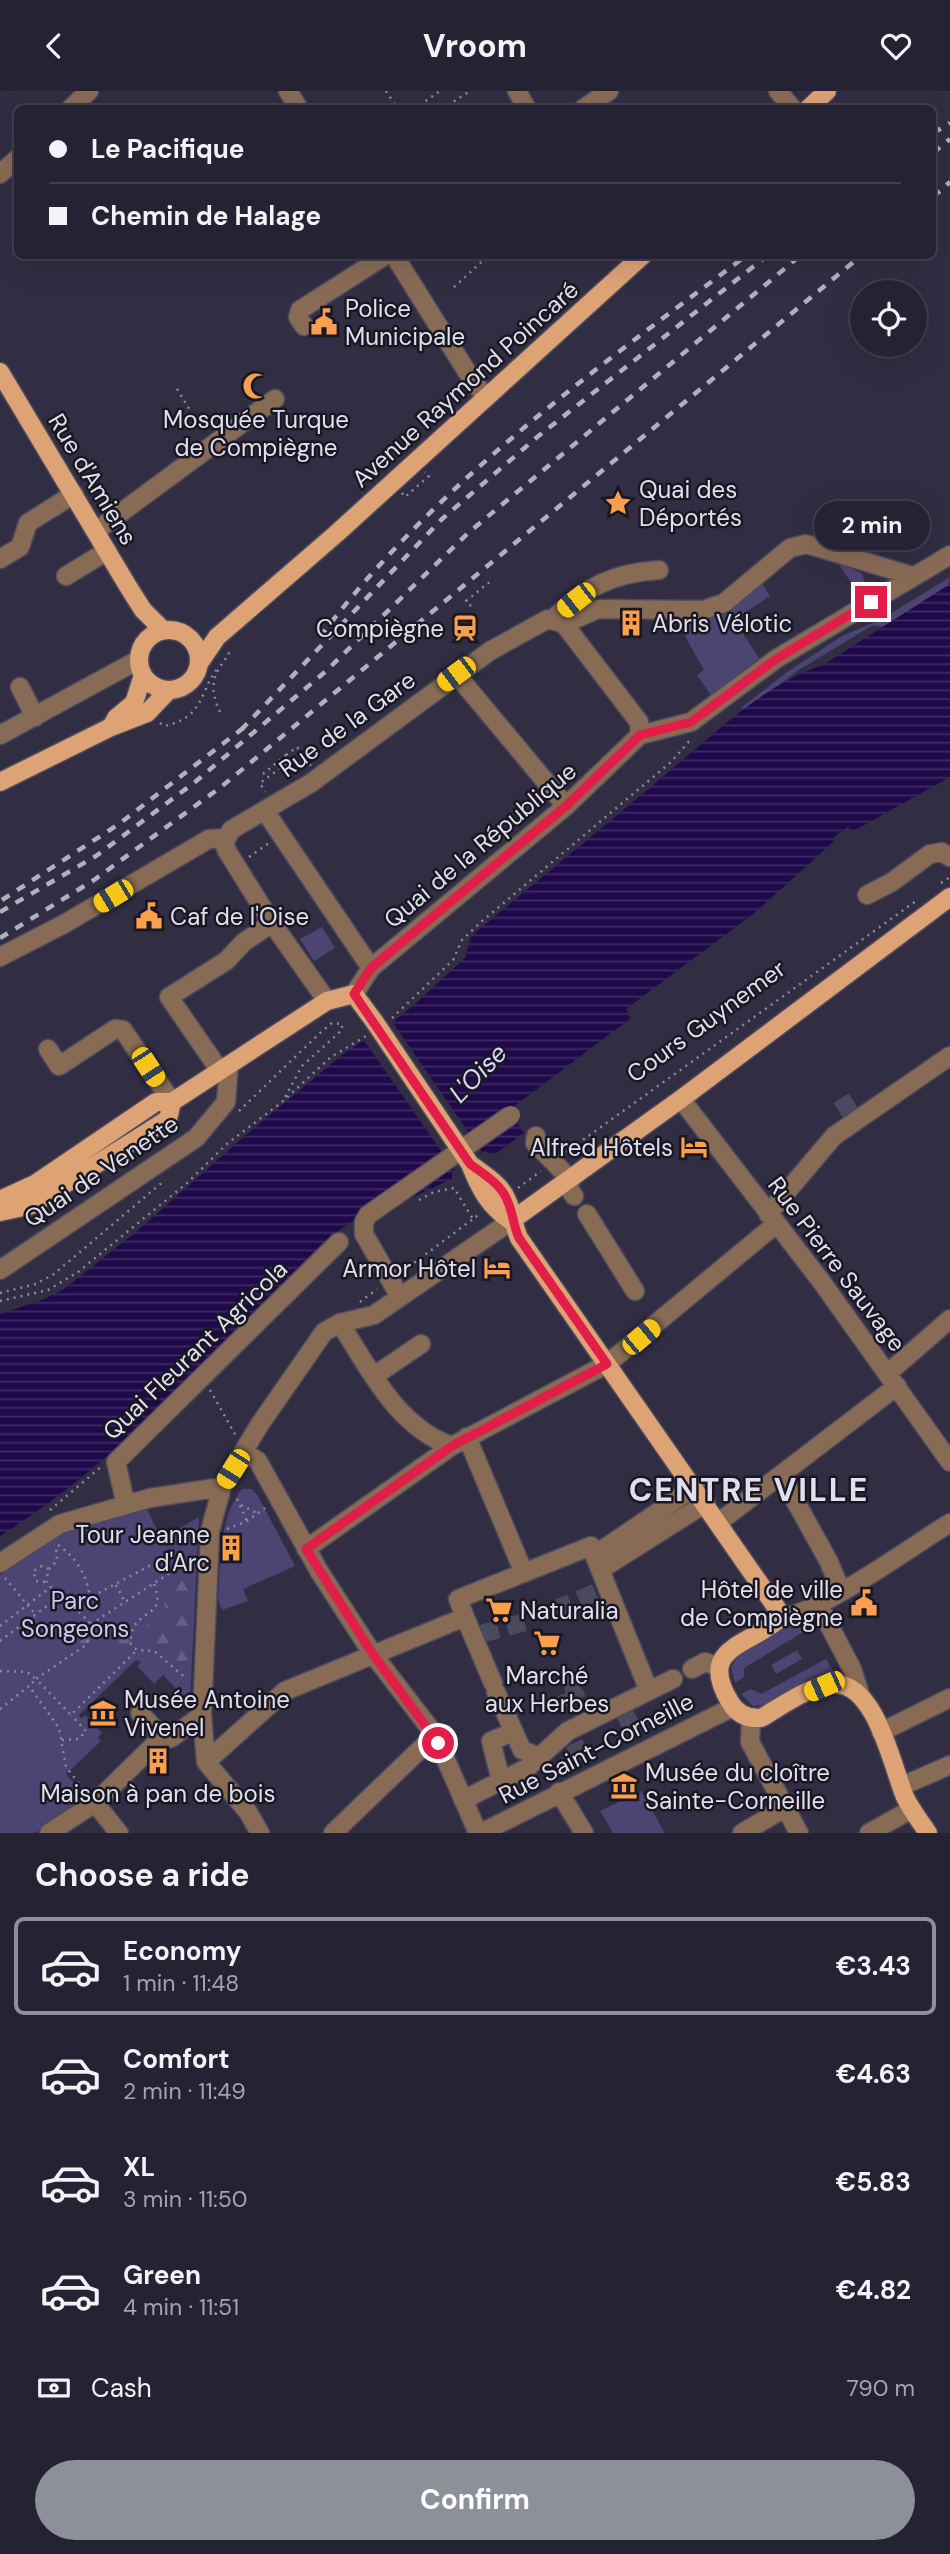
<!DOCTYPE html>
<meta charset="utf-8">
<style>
body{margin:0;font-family:"DM Sans",sans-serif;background:#312f3f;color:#f1f3f6;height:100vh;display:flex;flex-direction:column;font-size:26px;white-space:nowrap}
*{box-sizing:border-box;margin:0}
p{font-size:23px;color:#a3a4ac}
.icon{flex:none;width:38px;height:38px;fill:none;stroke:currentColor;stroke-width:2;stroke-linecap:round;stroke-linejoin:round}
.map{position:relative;height:1742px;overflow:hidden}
.panel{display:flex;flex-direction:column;background:#252233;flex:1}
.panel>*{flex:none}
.banner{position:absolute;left:14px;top:14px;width:922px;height:154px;border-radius:10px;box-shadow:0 7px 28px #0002,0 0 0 2px #423f4e;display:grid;align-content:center;height:154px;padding:0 35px;background:#252233}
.tools{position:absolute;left:850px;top:189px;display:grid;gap:14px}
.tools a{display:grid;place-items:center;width:77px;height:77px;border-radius:50%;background:#252233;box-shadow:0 7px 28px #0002,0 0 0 2px #423f4e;font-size:35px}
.end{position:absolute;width:32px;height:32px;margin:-16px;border:9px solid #e11d48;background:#fff;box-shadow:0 0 0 4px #fff}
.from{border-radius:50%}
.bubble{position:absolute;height:49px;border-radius:24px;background:#252233;box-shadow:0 7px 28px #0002,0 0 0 2px #423f4e;font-size:23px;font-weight:700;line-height:49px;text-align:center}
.car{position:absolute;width:21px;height:42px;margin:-21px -10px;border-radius:9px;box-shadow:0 0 5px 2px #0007;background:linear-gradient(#f5c518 24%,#345 0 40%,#f5c518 0 76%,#345 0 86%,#f5c518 0)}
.banner b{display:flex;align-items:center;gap:24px;height:66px;font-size:26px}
.banner b+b{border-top:2px solid #423f4e}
.banner i{width:18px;height:18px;background:#f1f3f6}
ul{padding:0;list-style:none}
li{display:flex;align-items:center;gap:21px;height:98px;margin:0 14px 10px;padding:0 21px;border:4px solid transparent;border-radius:10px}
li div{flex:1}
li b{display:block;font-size:26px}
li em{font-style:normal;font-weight:700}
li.selected{border-color:#8c9099}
li>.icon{width:63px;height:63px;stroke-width:1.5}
h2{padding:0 35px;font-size:32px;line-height:84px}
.pay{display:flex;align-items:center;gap:18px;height:77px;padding:0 35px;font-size:26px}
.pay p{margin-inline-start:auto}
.primary-button{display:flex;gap:14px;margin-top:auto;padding:14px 35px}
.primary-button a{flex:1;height:80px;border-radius:42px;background:#8c9099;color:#fff;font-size:28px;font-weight:700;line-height:80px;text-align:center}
header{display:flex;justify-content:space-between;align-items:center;height:91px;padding:0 35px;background:#252233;font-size:32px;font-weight:700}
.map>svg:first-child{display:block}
.green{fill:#4c4473}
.forest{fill:url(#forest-firs)}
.water{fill:url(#water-rules)}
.pier{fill:#312e44}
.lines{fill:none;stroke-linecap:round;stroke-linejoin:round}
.minor-tunnel{stroke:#4b495d;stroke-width:18;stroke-dasharray:18 9;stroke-linecap:butt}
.minor-casing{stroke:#4d4a5f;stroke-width:21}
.major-casing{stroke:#4d4a5f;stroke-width:21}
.path{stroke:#8b899b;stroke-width:2.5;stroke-dasharray:2 5;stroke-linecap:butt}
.minor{stroke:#886b55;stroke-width:18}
.major{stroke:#dda374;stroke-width:18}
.rail{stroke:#b1b0c0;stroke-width:4.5;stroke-dasharray:9 9;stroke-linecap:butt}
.minor-bridge-casing{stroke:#4d4a5f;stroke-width:21;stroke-linecap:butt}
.major-bridge-casing{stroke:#4d4a5f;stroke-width:21;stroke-linecap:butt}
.minor-bridge{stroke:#886b55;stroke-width:18}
.major-bridge{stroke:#dda374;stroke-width:18}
.route{stroke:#e11d48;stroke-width:9}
.labels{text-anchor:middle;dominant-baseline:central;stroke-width:5;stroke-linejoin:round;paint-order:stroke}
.poi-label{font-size:24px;fill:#e0dfed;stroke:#191822;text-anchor:start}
.street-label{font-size:24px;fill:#e0dfed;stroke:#191822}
.park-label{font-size:24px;fill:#cdc9f1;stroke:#191822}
.water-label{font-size:26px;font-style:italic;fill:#dad5fe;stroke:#191822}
.district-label{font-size:32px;font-weight:bold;letter-spacing:2px;fill:#e0dfed;stroke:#191822}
</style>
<header><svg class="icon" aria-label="back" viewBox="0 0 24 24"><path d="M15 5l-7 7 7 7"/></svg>Vroom<svg class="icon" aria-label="heart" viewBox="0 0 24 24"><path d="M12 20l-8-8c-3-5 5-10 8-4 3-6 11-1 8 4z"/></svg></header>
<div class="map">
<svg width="950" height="1742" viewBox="0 0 950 1742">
<defs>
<pattern id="forest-firs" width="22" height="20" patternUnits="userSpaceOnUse" patternTransform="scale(1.75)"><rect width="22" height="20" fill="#4c4473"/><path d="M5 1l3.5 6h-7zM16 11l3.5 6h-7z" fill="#665f87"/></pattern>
<pattern id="water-rules" width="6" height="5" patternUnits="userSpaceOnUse" patternTransform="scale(1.75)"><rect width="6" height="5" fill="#1f094a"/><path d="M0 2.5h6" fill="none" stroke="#3f2c64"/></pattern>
</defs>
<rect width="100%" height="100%" fill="#312e44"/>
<!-- green -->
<path class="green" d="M837,470L862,483L867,497L857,501Z
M950,486L948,495L883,536L873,534L797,580L747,619L741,617L787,581L842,545L882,528Z
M761,491L770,505L734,529L759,567L711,604L697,584L704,579L686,547L678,525L718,526Z
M322,836L335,857L314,870L300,848Z
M242,1398H252L258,1405L295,1475L243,1498L248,1510L222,1519L218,1508C221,1471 218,1428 242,1398Z
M147,1418L161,1448L199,1426L190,1612L163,1584L154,1593L137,1575L141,1571L136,1569L79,1624L81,1628L85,1624L102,1642L98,1646L101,1650L66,1683L86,1707L35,1742H0V1484L54,1447L94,1431L95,1433Z
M805,1526L810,1537L744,1577V1586L735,1592L731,1577L737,1566Z
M797,1559L802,1568L776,1583L771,1574Z
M826,1568L835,1583H824L764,1614L753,1615L741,1603L751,1598L761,1603Z
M641,1700L665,1742H613L600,1720Z"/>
<!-- forest -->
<path class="forest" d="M180,1480L191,1482L194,1526L188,1592L185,1594L176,1591L157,1571L160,1561C141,1557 121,1574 106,1559V1551C129,1535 143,1537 168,1528L164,1511L175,1499L172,1485Z
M84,1516L94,1523C94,1539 97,1549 81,1556L70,1548L72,1532L66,1524L69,1517Z"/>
<!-- water -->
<path class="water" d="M950,493V686L852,741L848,736L835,745L833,751L757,820L626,918L631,927L508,1020L524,1042L494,1064L484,1060L452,1082V1088L380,1121L371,1118L337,1141C227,1245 130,1364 0,1445V1223L42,1209L64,1198L136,1141L247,1043L347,960L392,932L416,912L465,867L471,845C536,791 601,738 665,684C711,646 766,591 823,574Z"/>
<!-- pier -->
<path class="pier" d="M391,929L482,1061L455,1080L363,948Z"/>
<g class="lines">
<!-- minor-tunnel -->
<path class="minor-tunnel" d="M841,1007L855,1029
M554,1519L599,1500
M481,1543L529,1530
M565,1582L570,1592L563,1594L568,1606L575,1603L581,1617
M625,1623L637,1646
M574,1652L583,1672"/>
<!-- minor casing -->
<g class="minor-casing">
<path id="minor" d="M288,0L299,18
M517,0L527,18
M778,0L793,18
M70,18L89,0
M583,18L609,0
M0,83L18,67
M394,164L474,292L487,306
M304,235L298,226L300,219L386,164
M96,440L275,308
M0,468L20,456L28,432L74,403
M66,485L107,460
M553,528C586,495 614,482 659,479
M564,533L598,518L703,519L724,512L790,457L806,453L913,485
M456,583L566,715
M20,596L35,626
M0,644L138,569
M265,720L371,877
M867,804L892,791L930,763L942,761L950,766
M0,866L64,833L209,748L225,747
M354,903L371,877L566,715L640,644L691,631L776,568L950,464
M327,910L272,832L227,760L224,752L231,739L311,692L490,560L548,528L564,533L639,631L640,644
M48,958L59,975L115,938L123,939L172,1011
M220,980L169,906L226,870L244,851L272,832
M681,1008L821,1190L950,1371
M536,1045L535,1052L571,1089
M565,1092L574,1105
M587,1123L635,1200
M768,1123L834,1045L950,965
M364,1143L400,1206
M0,1179L196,1047L226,1011L229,974
M340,1232C369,1278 398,1337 452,1355
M888,1282L950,1228
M374,1285L421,1253
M467,1346L524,1482
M244,1361L258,1370L319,1480L372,1562L435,1644L478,1742
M780,1388L787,1395L829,1471L841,1500
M695,1396L602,1459L608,1474L706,1412
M126,1414L116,1371L339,1151
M719,1431L897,1295
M306,1458L452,1355L607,1273L776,1133
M597,1471L649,1600
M0,1472L60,1433L150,1407L222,1396
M818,1513L852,1578L860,1603
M465,1526L493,1592
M781,1527C820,1522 912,1455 950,1432
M453,1531L465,1526L458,1508L591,1455L597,1471L600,1469
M692,1578L705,1571L717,1575
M496,1601L522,1659L537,1665
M140,1622L164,1648
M751,1628L750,1651L799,1742
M881,1641L950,1607
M206,1671L285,1600L448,1533
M501,1690L491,1650L513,1641
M902,1695L950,1674
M559,1701L584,1742
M463,1709L527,1677L568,1640L673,1588
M95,1712L119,1742
M49,1742L95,1712L159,1649L171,1647L202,1624
M260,1742L248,1721L206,1671L202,1624L210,1440L222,1396L260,1333L324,1241L340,1232L374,1224L511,1130
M333,1742L435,1644
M481,1742L733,1616
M742,1742L785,1717
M869,1742L912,1718"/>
</g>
<!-- major casing -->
<g class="major-casing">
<path id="major" d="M808,18L827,0
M0,281L129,497L143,519L163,539
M139 569a30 30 0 1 1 60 0a30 30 0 1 1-60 0Z
M200,571L217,546L336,443L643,164
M111,636L116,627L134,612L143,584
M0,691L111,636L147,622L168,600
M470,1073C483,1083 501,1093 507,1109C513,1121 513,1134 519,1147L778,1519L781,1527C747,1556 697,1556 730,1611C737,1623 747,1628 761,1627C782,1615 810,1594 834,1593C876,1592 892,1675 905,1706C911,1719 920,1730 928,1742
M470,1073C480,1098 488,1114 511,1130
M0,1109L35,1093L156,1011H172L327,910L354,903L374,930
M0,1121L32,1114L168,1028L172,1011
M511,1130L681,1008L950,806"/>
</g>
<!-- path -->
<path class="path" d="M386,0L398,18
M414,18L440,0
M442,18L470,0
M454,196L489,164
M177,298L191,321
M402,402L405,406L429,385L425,381
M471,515L466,510L492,489
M220,621C209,597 212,583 229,564L228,558
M160,632L164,635C203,627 199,604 216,579
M286,664L297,656L311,675
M263,683L286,664L290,670L260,692L265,701
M249,766L269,752
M941,792L950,786
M392,927L453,869L462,849L481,831L671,671L692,647
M239,1020L321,941L332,932L342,933V939L302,975L284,1008
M566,1061L916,810
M518,1097L541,1080
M419,1109L434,1101L454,1097L473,1128L481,1122
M403,1180L473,1128
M0,1202L36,1193L54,1183L165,1089
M0,1210L48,1199L78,1181L186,1093L228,1052L282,1011L331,966L366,945
M360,1211L377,1198
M210,1299L236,1345
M237,1408L247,1430
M241,1414L257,1422
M50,1419L101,1376
M227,1438L247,1430L265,1417
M58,1454C77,1467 88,1486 90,1508
M5,1487L36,1524
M45,1491L36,1490L33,1480L42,1475L49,1478
M154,1493C165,1522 147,1518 134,1535C132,1539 131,1547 130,1552L137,1559L154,1560L187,1588
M116,1494L126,1513
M74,1515L153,1473
M91,1533L193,1467
M0,1535L51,1496L46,1490L49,1478L57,1470L56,1454
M0,1550L55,1509L67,1508L91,1533L92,1545L83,1556L36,1588L71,1624L137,1559
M0,1580L27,1581L36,1588L29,1595
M0,1618L29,1595L59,1637L66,1676L84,1699
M62,1649L79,1648L86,1640L71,1624"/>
<!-- minor -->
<use href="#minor" class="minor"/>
<!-- major -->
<use href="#major" class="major"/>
<!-- rail -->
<path class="rail" d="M933,42L950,32
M933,62L950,48
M933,106L950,91
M320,546C436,392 593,280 747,164
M241,639L442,428L536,347L768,164
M2,809L119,733L247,634
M0,821L96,765L195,691L325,581L468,442L801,164
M0,847L94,789L221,696L862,164"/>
<!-- minor-bridge casing -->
<g class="minor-bridge-casing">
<path id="minor-bridge" d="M364,1143V1131L368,1124L511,1024"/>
</g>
<!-- major-bridge casing -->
<g class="major-bridge-casing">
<path id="major-bridge" d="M374,930L470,1073"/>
</g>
<!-- minor-bridge -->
<use href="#minor-bridge" class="minor-bridge"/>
<!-- major-bridge -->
<use href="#major-bridge" class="major-bridge"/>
</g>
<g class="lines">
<!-- route -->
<path class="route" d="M438,1652L372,1562L306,1458L452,1355L607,1273L519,1147C513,1134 513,1121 507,1109C501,1093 483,1083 470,1073L354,903L371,877L566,715L640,644L691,631L776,568L871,511"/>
</g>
<!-- icons -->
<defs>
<g id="civic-bare" transform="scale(2.1)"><path d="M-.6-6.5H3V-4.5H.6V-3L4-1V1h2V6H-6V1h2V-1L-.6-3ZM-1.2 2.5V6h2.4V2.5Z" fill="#fa9f4e" stroke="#191822" stroke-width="2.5" paint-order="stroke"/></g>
<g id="mosque-bare" transform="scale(2.1)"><path d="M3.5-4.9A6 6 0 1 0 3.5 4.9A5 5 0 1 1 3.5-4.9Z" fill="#fa9f4e" stroke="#191822" stroke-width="2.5" paint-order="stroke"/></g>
<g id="sight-bare" transform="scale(2.1)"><path d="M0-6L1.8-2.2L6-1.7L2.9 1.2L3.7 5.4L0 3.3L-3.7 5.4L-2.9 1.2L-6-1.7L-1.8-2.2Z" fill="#fa9f4e" stroke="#191822" stroke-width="2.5" paint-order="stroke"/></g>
<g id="building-bare" transform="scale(2.1)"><path d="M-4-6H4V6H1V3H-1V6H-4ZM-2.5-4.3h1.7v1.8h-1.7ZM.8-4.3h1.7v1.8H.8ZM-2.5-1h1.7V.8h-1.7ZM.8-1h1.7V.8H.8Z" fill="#fa9f4e" stroke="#191822" stroke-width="2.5" paint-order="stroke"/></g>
<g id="station-bare" transform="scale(2.1)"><path d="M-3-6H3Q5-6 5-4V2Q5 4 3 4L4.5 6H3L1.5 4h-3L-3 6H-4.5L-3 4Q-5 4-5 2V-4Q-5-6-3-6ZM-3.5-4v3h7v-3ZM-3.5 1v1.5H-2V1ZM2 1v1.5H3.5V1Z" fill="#fa9f4e" stroke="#191822" stroke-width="2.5" paint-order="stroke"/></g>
<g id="hotel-bare" transform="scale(2.1)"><path d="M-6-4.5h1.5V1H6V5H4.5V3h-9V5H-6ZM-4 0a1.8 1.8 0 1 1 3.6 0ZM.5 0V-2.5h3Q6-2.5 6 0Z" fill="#fa9f4e" stroke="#191822" stroke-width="2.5" paint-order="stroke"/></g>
<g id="supermarket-bare" transform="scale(2.1)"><path d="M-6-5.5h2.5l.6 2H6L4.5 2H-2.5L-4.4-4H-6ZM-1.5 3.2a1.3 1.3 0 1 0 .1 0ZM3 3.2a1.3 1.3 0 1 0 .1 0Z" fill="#fa9f4e" stroke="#191822" stroke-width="2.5" paint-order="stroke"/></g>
<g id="museum-bare" transform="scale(2.1)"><path d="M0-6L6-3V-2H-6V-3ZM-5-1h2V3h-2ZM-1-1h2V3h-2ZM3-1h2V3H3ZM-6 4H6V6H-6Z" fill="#fa9f4e" stroke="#191822" stroke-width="2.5" paint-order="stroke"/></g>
</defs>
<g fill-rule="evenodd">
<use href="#civic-bare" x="324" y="231"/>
<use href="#mosque-bare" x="256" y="295"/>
<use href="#sight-bare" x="618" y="412"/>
<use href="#building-bare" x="631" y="532"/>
<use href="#station-bare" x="465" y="537"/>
<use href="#civic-bare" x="149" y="825"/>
<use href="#hotel-bare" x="694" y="1056"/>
<use href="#hotel-bare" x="497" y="1177"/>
<use href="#building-bare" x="231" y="1457"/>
<use href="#civic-bare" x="864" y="1512"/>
<use href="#supermarket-bare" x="499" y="1519"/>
<use href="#supermarket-bare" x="547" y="1552"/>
<use href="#museum-bare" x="103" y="1622"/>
<use href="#building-bare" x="158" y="1670"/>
<use href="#museum-bare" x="624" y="1695"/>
</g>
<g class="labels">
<!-- poi labels -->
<g class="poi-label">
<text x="345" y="217">Police<tspan x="345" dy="28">Municipale</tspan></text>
<text x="256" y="328" text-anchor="middle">Mosquée Turque<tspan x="256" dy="28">de Compiègne</tspan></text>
<text x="639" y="398">Quai des<tspan x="639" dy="28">Déportés</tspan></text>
<text x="652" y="532">Abris Vélotic</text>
<text x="444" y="537" text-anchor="end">Compiègne</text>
<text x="170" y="825">Caf de l'Oise</text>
<text x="673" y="1056" text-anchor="end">Alfred Hôtels</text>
<text x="476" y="1177" text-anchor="end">Armor Hôtel</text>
<text x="210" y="1443" text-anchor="end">Tour Jeanne<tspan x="210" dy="28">d'Arc</tspan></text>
<text x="843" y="1498" text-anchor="end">Hôtel de ville<tspan x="843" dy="28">de Compiègne</tspan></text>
<text x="520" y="1519">Naturalia</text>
<text x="547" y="1584" text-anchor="middle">Marché<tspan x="547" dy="28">aux Herbes</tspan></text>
<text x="124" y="1608">Musée Antoine<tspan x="124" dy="28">Vivenel</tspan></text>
<text x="645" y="1681">Musée du cloître<tspan x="645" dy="28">Sainte-Corneille</tspan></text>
<text x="158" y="1702" text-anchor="middle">Maison à pan de bois</text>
</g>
<!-- street labels -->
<g class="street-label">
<text transform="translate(465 293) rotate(-42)">Avenue Raymond Poincaré</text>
<text transform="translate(93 388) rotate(59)">Rue d'Amiens</text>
<text transform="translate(347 633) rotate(-36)">Rue de la Gare</text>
<text transform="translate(480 754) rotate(-40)">Quai de la République</text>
<text transform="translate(706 930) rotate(-36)">Cours Guynemer</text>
<text transform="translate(101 1080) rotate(-34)">Quai de Venette</text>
<text transform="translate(837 1173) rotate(53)">Rue Pierre Sauvage</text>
<text transform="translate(195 1259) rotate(-44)">Quai Fleurant Agricola</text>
<text transform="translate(596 1657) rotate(-27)">Rue Saint-Corneille</text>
</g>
<!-- park labels -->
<g class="park-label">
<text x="75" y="1509">Parc<tspan x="75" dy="28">Songeons</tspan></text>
</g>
<!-- water labels -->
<g class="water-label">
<text transform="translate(478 982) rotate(-46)">L'Oise</text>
</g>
<!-- district labels -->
<g class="district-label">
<text x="749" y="1399">CENTRE VILLE</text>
</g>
</g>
</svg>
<div class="tools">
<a><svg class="icon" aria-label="locate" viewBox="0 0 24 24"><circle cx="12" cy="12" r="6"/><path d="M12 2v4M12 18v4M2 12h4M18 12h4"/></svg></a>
</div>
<i class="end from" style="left:438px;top:1652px"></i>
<i class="end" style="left:871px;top:511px"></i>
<div class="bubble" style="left:814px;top:410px;width:116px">2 min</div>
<i class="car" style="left:576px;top:509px;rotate:232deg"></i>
<i class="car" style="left:456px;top:583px;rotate:233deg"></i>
<i class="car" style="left:113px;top:805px;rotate:239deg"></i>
<i class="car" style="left:148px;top:976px;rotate:147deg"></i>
<i class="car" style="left:641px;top:1246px;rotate:50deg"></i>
<i class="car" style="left:233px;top:1378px;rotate:212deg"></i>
<i class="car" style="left:824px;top:1595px;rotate:246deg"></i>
<div class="banner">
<b><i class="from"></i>Le Pacifique</b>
<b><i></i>Chemin de Halage</b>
</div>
</div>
<section class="panel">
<h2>Choose a ride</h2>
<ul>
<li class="selected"><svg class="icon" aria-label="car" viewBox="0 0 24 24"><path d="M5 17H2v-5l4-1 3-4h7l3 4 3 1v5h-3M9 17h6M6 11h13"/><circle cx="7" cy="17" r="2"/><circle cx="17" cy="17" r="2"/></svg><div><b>Economy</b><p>1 min · 11:48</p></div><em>€3.43</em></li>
<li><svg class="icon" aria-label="car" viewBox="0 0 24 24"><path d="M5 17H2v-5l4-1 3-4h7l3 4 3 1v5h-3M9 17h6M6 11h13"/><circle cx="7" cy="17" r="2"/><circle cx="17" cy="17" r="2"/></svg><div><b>Comfort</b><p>2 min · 11:49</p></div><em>€4.63</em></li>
<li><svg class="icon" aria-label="car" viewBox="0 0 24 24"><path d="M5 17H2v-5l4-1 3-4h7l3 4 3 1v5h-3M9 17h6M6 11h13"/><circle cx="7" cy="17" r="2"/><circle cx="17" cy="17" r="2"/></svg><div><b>XL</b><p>3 min · 11:50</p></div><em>€5.83</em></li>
<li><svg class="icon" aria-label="car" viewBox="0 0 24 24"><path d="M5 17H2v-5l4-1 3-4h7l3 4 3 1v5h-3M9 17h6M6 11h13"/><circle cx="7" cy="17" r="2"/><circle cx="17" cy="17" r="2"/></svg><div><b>Green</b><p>4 min · 11:51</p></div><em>€4.82</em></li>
</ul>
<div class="pay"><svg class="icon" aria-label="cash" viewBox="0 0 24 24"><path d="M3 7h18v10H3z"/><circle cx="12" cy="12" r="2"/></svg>Cash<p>790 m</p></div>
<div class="primary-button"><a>Confirm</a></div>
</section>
